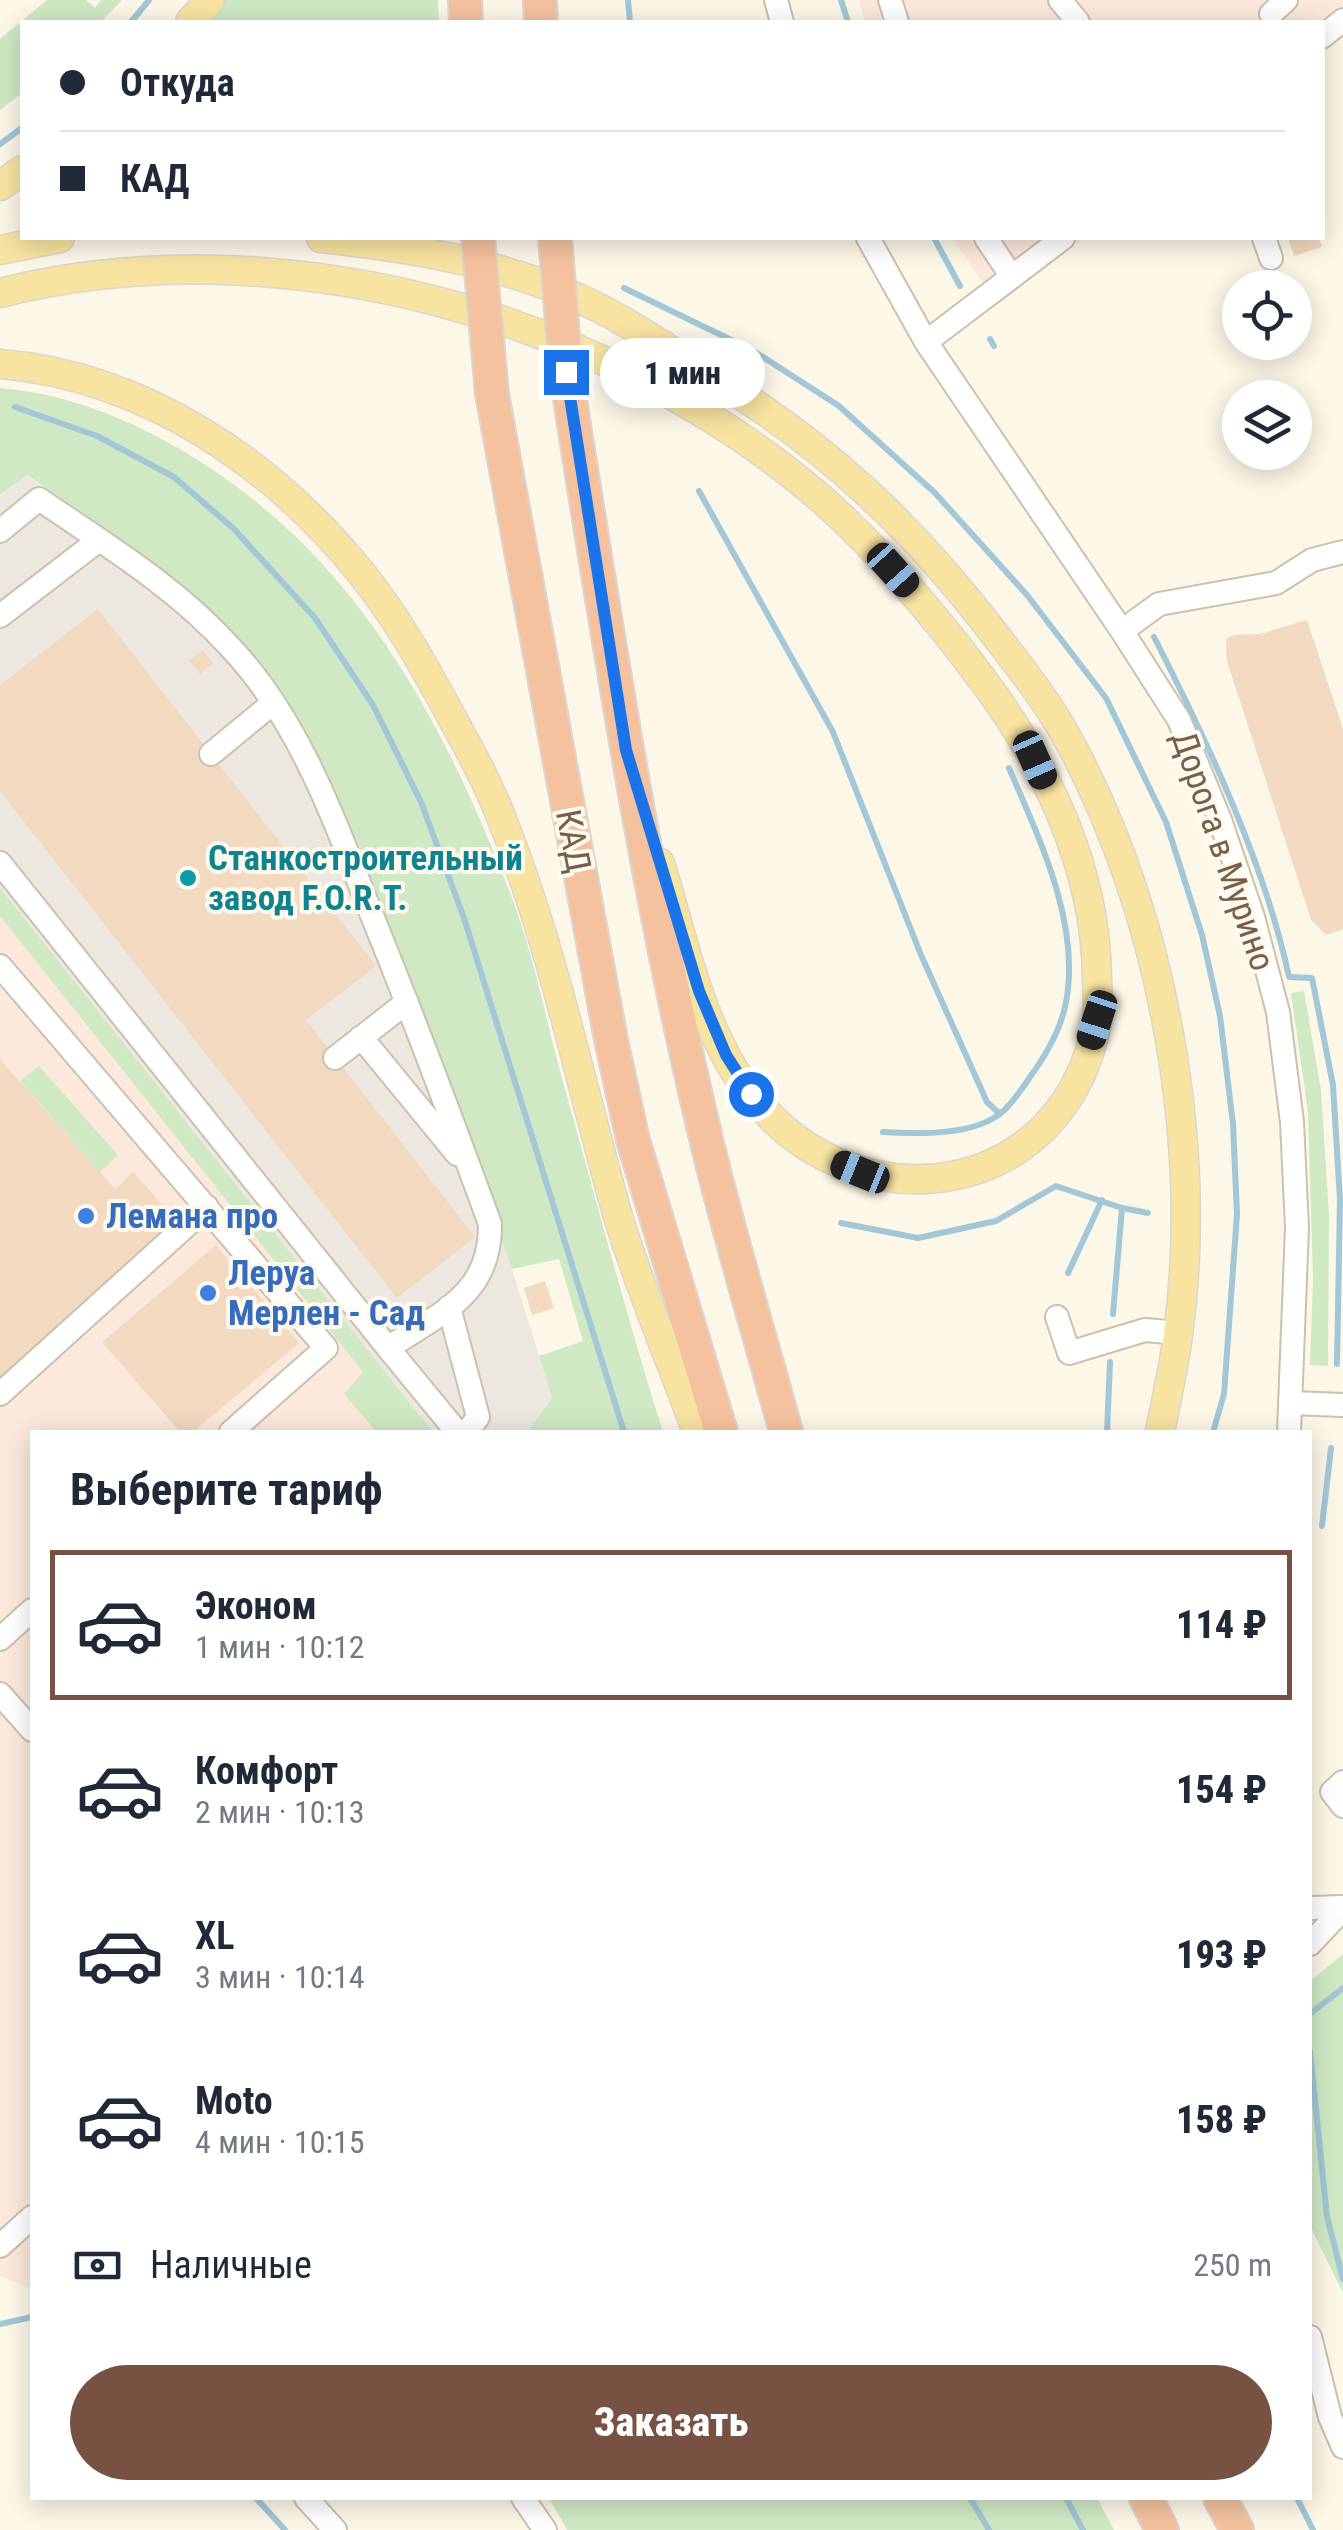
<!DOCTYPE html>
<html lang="ru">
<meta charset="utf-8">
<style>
body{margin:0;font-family:"Roboto Condensed",sans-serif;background:#f2f2f3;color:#1f2937;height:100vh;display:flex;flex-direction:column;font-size:38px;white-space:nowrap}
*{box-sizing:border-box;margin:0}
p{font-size:32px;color:#747a83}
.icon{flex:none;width:55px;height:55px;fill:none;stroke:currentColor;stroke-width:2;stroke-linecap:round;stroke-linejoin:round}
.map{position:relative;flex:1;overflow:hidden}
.drawer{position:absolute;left:30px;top:1430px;width:1282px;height:1070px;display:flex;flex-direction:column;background:#fff;border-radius:0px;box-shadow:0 5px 25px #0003}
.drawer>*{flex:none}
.banner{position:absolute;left:20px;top:20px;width:1305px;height:220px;border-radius:0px;box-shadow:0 5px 25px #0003;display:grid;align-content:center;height:220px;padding:0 40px;background:#fff}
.buttons{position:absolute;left:1222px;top:270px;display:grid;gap:20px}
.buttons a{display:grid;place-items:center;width:90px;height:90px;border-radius:50%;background:#fff;box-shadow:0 5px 25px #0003;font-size:50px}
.end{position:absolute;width:45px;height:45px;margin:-22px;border:12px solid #1a73e8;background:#fff;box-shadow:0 0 0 5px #fff}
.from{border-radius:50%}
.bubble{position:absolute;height:70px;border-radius:35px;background:#fff;box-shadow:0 5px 25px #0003;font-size:32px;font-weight:800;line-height:70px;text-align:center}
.car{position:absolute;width:30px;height:60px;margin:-30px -15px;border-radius:12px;box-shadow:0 0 8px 2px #0007;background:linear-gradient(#222 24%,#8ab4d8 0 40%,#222 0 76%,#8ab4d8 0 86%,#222 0)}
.banner b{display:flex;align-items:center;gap:35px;height:95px;font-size:38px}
.banner b+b{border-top:2px solid #e0e1e3}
.banner i{width:25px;height:25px;background:#1f2937}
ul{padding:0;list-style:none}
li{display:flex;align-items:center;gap:30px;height:150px;margin:0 20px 15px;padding:0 20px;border:5px solid transparent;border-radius:0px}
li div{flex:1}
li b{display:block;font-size:38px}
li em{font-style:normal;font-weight:800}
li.active{border-color:#775242}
li>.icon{width:90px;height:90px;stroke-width:1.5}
h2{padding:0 40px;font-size:45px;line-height:120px}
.pay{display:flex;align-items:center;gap:25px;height:110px;padding:0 40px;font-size:38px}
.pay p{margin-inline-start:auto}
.action{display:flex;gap:20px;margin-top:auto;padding:20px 40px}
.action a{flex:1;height:115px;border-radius:60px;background:#775242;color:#fff;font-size:40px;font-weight:800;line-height:115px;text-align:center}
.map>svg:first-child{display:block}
.commercial{fill:#fce9db}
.industrial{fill:#ece8e0}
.green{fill:#cfe9c5}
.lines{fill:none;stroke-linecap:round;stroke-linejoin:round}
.stream{stroke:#a2c7d7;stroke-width:6}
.building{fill:#f1dabf}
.minor-casing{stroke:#cdc0ad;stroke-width:26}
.major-casing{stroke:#dbd6d0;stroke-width:31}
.highway-casing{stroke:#dbd6d0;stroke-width:36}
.minor{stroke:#fff;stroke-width:22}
.major{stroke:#f8e4a1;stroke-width:28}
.highway{stroke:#f4c29f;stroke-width:32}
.highway-bridge-casing{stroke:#dbd6d0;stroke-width:36;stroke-linecap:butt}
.highway-bridge{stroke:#f4c29f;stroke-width:32}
.route{stroke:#1a73e8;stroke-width:12}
.culture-dot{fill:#0f9aa8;stroke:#fffaed;stroke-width:4}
.shop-dot{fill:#3f7fe0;stroke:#fffaed;stroke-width:4}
.labels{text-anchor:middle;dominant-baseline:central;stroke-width:8;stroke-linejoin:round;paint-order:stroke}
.street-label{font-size:35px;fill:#75604c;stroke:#fffaed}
.culture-label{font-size:35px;font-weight:bold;fill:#0d838f;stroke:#fffaed;text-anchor:start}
.shop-label{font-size:35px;font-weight:bold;fill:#366cbe;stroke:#fffaed;text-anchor:start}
</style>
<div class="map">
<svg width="1343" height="2530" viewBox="0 0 1343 2530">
<rect width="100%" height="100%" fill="#fcf7e7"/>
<!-- commercial -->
<path class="commercial" d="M859,0H1343V36L1323,52L1322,22H865Z
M952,238H1084L998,305Z
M0,888L433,1432H32V2289L0,2276Z"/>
<!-- industrial -->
<path class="industrial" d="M26,475L172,578L238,637L299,719L343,809L452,1098L512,1269L552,1398L527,1432H433L0,888V496Z"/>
<!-- green -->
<path class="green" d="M47,0H86L95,8L101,0H122L101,22H22V93L0,110V39Z
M221,0H438L439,22H201Z
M0,388C73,394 142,424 204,464C361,565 444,723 510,893C533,951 545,1016 561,1075C595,1195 626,1315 663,1432H527L552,1398L539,1356L583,1341L559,1259L512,1269C476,1166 437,1064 397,962C354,849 323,729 237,637C178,573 99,524 27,475L0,495Z
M0,888L433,1432H377L344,1394L363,1372L0,916Z
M1304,991L1321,1090L1329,1216L1328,1366L1310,1365L1313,1279L1308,1112L1291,993Z
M39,1066L118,1155L100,1172L20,1081Z
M1343,1954V2293L1310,2226V1981Z
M549,2498H1097L1114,2530H567Z"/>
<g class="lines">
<!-- stream -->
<path class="stream" d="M628,0L630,22
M841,0L848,22
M131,22L149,0
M0,144L22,128
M934,238L960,286
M624,288L752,350L839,406L935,493L1027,595L1106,698L1166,822L1202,935L1220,1016L1233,1124L1237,1214L1224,1394L1213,1432
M990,339L994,346
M15,407L97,436L174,477L234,529L315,618L373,705L421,802L464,918L624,1432
M699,491L833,732L921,955L987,1102L1000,1114
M1154,637C1207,741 1265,864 1289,977L1312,978L1333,1085L1340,1200L1337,1364
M883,1132C917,1134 973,1136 1001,1113C1012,1104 1022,1089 1030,1077C1046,1055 1061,1030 1066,1002C1081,924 1039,838 1009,768
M841,1223L918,1238L996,1221L1056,1186L1122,1208L1148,1213
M1068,1273L1102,1200
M1113,1314L1122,1208
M1107,1432L1110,1362
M1322,1526L1331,1448
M1310,2014L1343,1988
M1310,2051L1327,2217L1343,2279
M0,2324L32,2317
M256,2498L285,2530
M970,2498L989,2530
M1066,2498L1083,2530
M1297,2498L1313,2530"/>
</g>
<!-- building -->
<path class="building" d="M1288,238H1319L1322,247L1294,256Z
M98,609L376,966L306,1020L475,1237L397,1298L0,791V685Z
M1307,620L1343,729V929L1326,935L1311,920L1227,661L1226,644L1227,638L1234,635L1260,634Z
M203,650L213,663L200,674L189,661Z
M0,1059L115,1189L133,1172L176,1220L0,1380Z
M216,1245L299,1343L193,1432H180L102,1342Z
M545,1281L554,1308L532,1315L524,1288Z"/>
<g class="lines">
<!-- minor casing -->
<g class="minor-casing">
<path id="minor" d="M776,0L782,22
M890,0L897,22
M1060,0L1078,22
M1271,14L1286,0
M1322,37L1343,20
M868,238L926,342L1122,631L1179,720L1220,820L1253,917L1278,1012L1292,1122L1297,1228L1289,1432
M986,238L1012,277
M1264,238L1271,258
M926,342L1063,238
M0,531L39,499C105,544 176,587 230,647C300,721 334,820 371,913C413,1016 452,1120 490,1224C491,1295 440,1313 388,1348L0,863
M0,616L99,540
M1122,631L1159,604L1276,583L1312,560L1343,552
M211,754L273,703
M0,966L326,1348L231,1432
M361,1037L457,1154
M335,1058L407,1002
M449,1307L478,1417L467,1432
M1057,1317L1069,1353L1145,1330L1179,1333
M388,1348L457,1432
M0,1394L207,1207
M1292,1403L1343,1405
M0,1639L32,1610
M0,1694L32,1730
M1343,1782L1332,1792L1343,1806
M1310,1908L1343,1907
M1310,1944L1343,1909
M0,2246L32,2217
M1310,2337L1330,2417L1343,2447
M306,2498L335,2530
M523,2498L545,2530"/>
</g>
<!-- major casing -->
<g class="major-casing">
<path id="major" d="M190,22L210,0
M0,186L22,170
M321,238C415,248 515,265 601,309C640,329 677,355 714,378C827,446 913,528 993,632C1020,667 1048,702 1069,741C1162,913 1204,1140 1178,1335C1174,1367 1166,1400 1160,1432
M0,250L60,238
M0,293C278,223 611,315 825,502C885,556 937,618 985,683C1048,768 1096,871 1097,977C1097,991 1099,1007 1097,1021C1066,1198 860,1231 753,1097C701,1033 684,941 660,863
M0,364C144,376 273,463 362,574C396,616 424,666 450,714C469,749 489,784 503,822C553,948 580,1082 617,1213C639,1287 671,1360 697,1432"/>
</g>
<!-- highway casing -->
<g class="highway-casing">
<path id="highway" d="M465,0L466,22
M540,0L541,22
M492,394L611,1040L633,1140L721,1432
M574,425C613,669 651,914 710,1155C733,1248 761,1340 786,1432
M1146,2498L1162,2530
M1220,2498L1237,2530"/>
</g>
<!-- minor -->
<use href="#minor" class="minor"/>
<!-- major -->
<use href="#major" class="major"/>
<!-- highway -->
<use href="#highway" class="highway"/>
<!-- highway-bridge casing -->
<g class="highway-bridge-casing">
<path id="highway-bridge" d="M478,238L492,394
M555,238L566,372L574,425"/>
</g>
<!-- highway-bridge -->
<use href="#highway-bridge" class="highway-bridge"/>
</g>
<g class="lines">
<!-- route -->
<path class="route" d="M566,372L626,750L699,991L726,1055L751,1094"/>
</g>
<!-- markers -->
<circle class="culture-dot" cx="188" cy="878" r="10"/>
<g class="shop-dot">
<circle cx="86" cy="1216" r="10"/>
<circle cx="208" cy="1293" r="10"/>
</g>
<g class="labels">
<!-- street labels -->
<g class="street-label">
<text transform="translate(573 841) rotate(79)">КАД</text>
<text transform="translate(1223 851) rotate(71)">Дорога в Мурино</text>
</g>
<!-- culture labels -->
<g class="culture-label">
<text x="208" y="858">Станкостроительный<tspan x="208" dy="40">завод F.O.R.T.</tspan></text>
</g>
<!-- shop labels -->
<g class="shop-label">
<text x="106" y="1216">Лемана про</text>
<text x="228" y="1273">Леруа<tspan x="228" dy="40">Мерлен - Сад</tspan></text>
</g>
</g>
</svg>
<div class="buttons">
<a><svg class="icon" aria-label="locate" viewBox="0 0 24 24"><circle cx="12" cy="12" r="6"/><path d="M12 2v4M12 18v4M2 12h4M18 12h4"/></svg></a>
<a><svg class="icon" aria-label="layers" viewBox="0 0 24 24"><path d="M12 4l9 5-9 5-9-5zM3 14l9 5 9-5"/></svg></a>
</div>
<i class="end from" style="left:751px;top:1094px"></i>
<i class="end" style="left:566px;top:372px"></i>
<div class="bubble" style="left:600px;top:338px;width:165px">1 мин</div>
<i class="car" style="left:893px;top:570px;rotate:138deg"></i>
<i class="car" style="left:1035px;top:760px;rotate:156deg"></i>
<i class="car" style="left:1097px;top:1020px;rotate:198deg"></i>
<i class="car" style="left:860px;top:1172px;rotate:292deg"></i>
<div class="banner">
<b><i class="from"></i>Откуда</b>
<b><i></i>КАД</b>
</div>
<section class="drawer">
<h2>Выберите тариф</h2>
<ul>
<li class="active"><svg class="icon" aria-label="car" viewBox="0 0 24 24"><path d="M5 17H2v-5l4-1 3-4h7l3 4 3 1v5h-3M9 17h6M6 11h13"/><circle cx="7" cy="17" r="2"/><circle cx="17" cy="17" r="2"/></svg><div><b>Эконом</b><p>1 мин · 10:12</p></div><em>114 ₽</em></li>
<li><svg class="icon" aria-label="car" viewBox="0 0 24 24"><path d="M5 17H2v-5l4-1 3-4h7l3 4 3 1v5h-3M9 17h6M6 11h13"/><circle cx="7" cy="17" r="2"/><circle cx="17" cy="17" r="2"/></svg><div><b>Комфорт</b><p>2 мин · 10:13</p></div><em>154 ₽</em></li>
<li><svg class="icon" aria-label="car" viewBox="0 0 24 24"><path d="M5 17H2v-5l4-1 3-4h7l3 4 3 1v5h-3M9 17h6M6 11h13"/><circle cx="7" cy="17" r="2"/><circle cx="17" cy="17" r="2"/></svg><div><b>XL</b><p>3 мин · 10:14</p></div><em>193 ₽</em></li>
<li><svg class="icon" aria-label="car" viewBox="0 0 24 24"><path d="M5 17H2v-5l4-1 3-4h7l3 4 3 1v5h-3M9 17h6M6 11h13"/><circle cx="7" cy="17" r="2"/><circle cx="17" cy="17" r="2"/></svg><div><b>Moto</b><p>4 мин · 10:15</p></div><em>158 ₽</em></li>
</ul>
<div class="pay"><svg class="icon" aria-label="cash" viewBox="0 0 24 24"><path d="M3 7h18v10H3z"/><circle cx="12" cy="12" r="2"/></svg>Наличные<p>250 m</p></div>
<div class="action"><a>Заказать</a></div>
</section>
</div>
